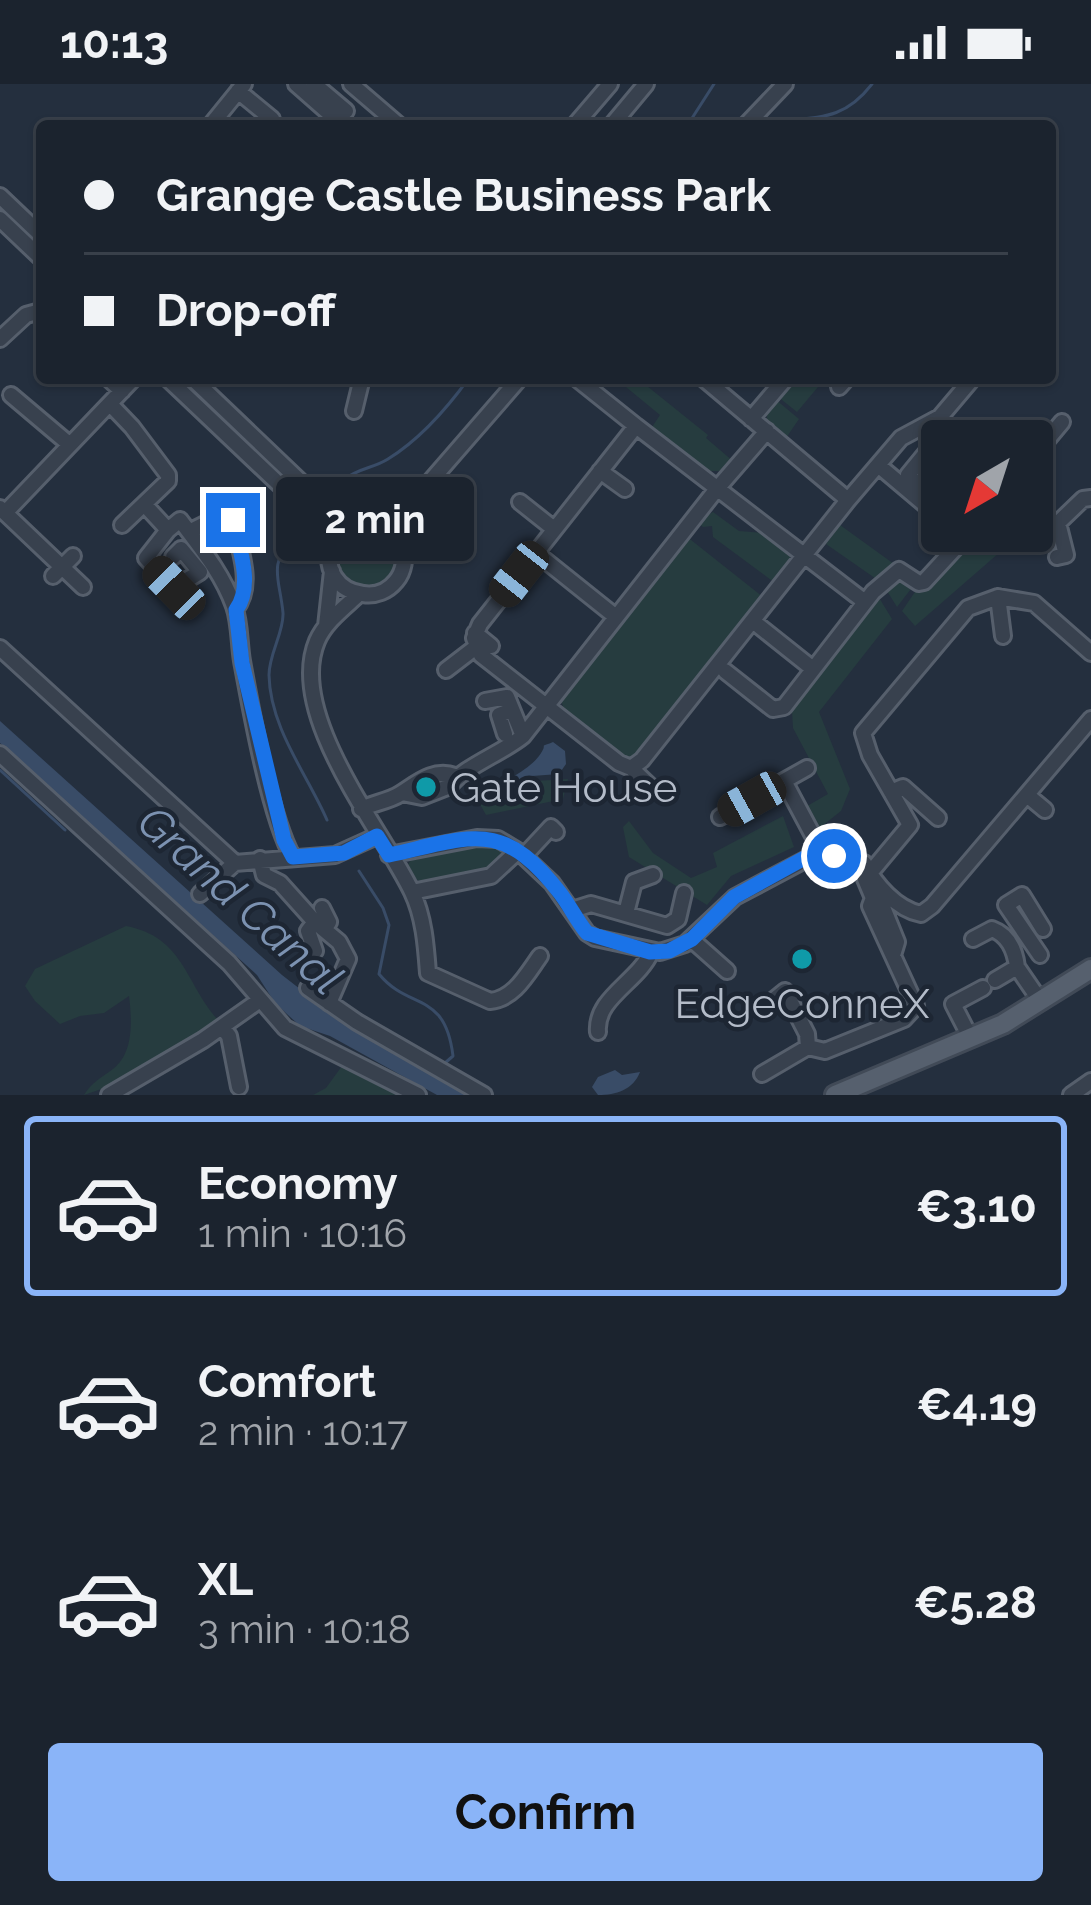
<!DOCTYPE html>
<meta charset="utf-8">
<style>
body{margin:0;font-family:Raleway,sans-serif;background:#282f3a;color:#f1f3f6;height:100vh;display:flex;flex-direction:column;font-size:45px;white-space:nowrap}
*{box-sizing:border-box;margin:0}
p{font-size:39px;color:#a0a4aa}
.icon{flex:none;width:66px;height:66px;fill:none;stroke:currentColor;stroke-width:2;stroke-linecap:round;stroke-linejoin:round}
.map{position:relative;height:1011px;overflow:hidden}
.details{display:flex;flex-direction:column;background:#1b232e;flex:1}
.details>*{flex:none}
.guide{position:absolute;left:36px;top:36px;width:1020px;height:264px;border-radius:12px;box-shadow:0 3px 9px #0004,0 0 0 3px #39404a;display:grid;align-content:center;height:264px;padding:0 48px;background:#1b232e}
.needle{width:78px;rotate:219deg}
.controls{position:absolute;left:921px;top:336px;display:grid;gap:24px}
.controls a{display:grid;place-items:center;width:132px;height:132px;border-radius:12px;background:#1b232e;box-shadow:0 3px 9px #0004,0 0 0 3px #39404a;font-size:60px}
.end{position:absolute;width:54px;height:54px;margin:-27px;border:15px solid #1a73e8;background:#fff;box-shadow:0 0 0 6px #fff}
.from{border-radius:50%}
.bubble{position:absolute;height:84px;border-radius:12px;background:#1b232e;box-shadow:0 3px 9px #0004,0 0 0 3px #39404a;font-size:39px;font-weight:700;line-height:84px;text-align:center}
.car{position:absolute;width:36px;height:72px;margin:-36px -18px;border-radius:15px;box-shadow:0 0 9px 3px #0007;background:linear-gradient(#222 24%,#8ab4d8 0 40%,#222 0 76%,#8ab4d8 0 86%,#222 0)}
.guide b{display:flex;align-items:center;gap:42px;height:114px;font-size:45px}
.guide b+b{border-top:3px solid #39404a}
.guide i{width:30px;height:30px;background:#f1f3f6}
ul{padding:21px 0 0;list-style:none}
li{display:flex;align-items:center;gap:36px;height:180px;margin:0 24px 18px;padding:0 24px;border:6px solid transparent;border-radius:12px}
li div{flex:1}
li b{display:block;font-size:45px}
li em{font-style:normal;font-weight:700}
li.selected{border-color:#8ab4f8}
li>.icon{width:108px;height:108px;stroke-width:1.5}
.cta{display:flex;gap:24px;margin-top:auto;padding:24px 48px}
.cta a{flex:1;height:138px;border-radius:12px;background:#8ab4f8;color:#111;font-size:48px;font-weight:700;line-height:138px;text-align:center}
.status{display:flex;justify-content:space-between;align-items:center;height:84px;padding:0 60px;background:#1b232e;direction:ltr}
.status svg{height:33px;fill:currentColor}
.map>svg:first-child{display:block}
.green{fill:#263c3f}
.water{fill:#394c67}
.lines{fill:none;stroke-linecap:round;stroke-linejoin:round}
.stream{stroke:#394c67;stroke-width:3}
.minor-casing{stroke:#565f6c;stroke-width:20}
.major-casing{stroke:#414a57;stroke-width:24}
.minor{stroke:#38414e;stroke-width:14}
.major{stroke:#56606e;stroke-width:18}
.route{stroke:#1a73e8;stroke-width:15}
.culture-dot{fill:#0f9aa8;stroke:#1d2633;stroke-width:4.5}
.labels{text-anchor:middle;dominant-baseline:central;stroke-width:9;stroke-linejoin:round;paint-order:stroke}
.poi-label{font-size:42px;fill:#b4bcc9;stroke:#1d2633;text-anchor:start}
.water-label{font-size:45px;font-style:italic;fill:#7c92b1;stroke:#1d2633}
</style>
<div class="status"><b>10:13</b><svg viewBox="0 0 49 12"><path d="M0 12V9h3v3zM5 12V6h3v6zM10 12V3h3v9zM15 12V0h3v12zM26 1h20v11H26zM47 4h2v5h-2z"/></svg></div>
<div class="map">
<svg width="1091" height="1011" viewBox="0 0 1091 1011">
<rect width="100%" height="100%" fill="#242f3e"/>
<!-- green -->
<path class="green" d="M615,294H637L708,351L706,354L734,378L719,387H708L652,343L660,331Z
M797,294L823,297L797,328L777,312Z
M775,315L799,335L784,357L767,337V326Z
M713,428L739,447L764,449L790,469V478L775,499L713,453L712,442L703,443L697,438Z
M840,441L894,480L914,501L897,523L882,499L826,460Z
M335 473a32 32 0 1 1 64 0a32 32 0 1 1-64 0Z
M992,447H998L1007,462L915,542L902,527L921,499Z
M686,452L763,513L632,677L624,676L565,630L561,615Z
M878,512L892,535L819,628L850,705L841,727L817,746L802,725L828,710L793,644L791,610Z
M568,695L563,715L486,731L476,713L501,712L536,697Z
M783,732L794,763L731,792L707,821L629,773L623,743L629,737L653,769L691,794L717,783L713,769Z
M479,761L501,764L504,773C489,785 439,803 420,797C413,795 410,789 406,784L412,774Z
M126,842C184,853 185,899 218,936L122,998L84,1011C92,998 101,994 113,985C134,969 132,936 129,912L104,929L80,932L60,940L35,917L25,902L35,885Z
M342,982L402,1011H313L326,1004Z"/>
<!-- water -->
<path class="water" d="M0,637L282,891L322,922L475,1011H437L330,952L300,942L275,919L257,891L0,659Z
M553,658L565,667L566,680L559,690L532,692L514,708L489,709C504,695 526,689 539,672C550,657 536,665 553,658Z
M615,986L622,991L640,988C633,1006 616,1011 598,1011L592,1003L598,993Z"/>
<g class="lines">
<!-- stream -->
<path class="stream" d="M790,36C827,34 849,30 872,0
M687,42L714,0
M345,395C359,384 374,384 388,375C419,356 448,323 469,294
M294,452C267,481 280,495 283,529C284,548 269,570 269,591C270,644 307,690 327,736
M0,686L65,746
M359,787L383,824L389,841L379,890C409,927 445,906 453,972L445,979"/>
<!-- minor casing -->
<g class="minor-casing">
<path id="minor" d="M296,0L338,37
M314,0L346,27
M351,0L400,42
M238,7L272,35
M210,42L244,0
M574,42L610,0
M611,42L646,0
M745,42L785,0
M0,112L42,152
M0,135L42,175
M0,255L26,231L37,228L42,232
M108,294L122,307
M167,294L301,421L331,460
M192,294L325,421L354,437
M576,294L636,342
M703,294L848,416L901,354L940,333L973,294
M839,303L847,294
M11,311L69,360
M110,320L132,343L168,391V397L122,441
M354,327L362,294
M751,335L786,294
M1032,374L1062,338
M878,381L942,435
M600,387L625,405
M930,409L942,394
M520,418L554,445
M942,419L908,391L944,347
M144,420L168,446L180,436C201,464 222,489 234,522C240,539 239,559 242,577C251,626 270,733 293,774
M0,424L83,503
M5,429L134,294
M377,436L421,408L520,294
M168,446L146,474L174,504L200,488L181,465L173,473
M189,448L205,440L233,436C239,464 255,501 235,526
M404,461L384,438C324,419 308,503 363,510C376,512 388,507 396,497C410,480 401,461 406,442C409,431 416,419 421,408
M536,469L616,533
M1057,473L1066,471L1058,439L1083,415L1091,414
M53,492L73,472
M359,510C344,524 325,538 317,557C286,631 382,745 412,808C424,833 426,862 428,889L490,917C514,915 527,890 540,872
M998,513L1003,552
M326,542L332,487
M759,542L813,585
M475,549L491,562
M0,564L235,779
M446,586L476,563
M725,587L773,625L784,623L873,508L899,486L919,499L924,498L971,447
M485,617L507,613L523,652
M505,650L499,631L512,626
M0,670L229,879L285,944L418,1011
M631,684L642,676L848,416
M784,697L817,759L818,769
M653,705L631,684L619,679L481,571L474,554L480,540L636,342L865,518
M891,708L903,703L938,734
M402,709L422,713L450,702C460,685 504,668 523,652L716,406L767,347
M1027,711L1045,726
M361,725C373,719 389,717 400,710C416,700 433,684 455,692
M720,733L807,684
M389,771L477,754L498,755L518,767L552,799L587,849L595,854L660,868L685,860L735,813L818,769L864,779C875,800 896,825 921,830L932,822L1091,635
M524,772L551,743L556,748
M260,775L264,791L280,799L315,838L308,847L315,867
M412,808L491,792L518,767
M200,810L235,779L335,771L377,752
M873,814L880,816L897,858L893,871
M322,824L329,838L325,844
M572,826L591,820L667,842L678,835L684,809
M626,829L634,798L653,791
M315,838L339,858L348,875L329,919
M691,855L727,887
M973,855L992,845C1008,851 1015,866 1017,883
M1040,871L1006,821L1022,811L1043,845
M995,896L1017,883L1041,918
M308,904L357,938L484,1011
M764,924L785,907L807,950L808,963
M222,943L229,952L239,1003
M598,948C595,914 638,898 651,868
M971,955L953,920L983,904
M762,990L808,963L825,967L904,935L916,922L870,822L873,814L865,795L910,741L870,671L863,649L968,524L998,513L1034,519L1091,569
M109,1011L203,956L260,916
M1071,1011L1091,997"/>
</g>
<!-- major casing -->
<g class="major-casing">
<path id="major" d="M835,1011L1003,940L1091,885"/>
</g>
<!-- minor -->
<use href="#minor" class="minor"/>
<!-- major -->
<use href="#major" class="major"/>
</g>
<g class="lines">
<!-- route -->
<path class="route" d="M233,436C239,464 254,501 236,526L242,579L284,756L293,773L344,769L377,752L389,771C472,753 502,734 560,809C570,822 577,837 587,849L650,868L669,867L692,855L734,813L810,771L834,772"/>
</g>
<!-- markers -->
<g class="culture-dot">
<circle cx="426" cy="703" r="12"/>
<circle cx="802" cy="875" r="12"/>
</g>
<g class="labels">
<!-- poi labels -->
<g class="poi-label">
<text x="450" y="703">Gate House</text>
<text x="802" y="919" text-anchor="middle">EdgeConneX</text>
</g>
<!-- water labels -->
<g class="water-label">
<text transform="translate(240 816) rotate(42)">Grand Canal</text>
</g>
</g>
</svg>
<div class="controls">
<a><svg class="needle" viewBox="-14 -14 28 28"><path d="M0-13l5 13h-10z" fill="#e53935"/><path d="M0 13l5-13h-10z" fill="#a0a4aa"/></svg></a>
</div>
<i class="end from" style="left:834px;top:772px"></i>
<i class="end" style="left:233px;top:436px"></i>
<div class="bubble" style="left:276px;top:393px;width:198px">2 min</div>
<i class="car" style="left:519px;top:490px;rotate:218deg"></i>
<i class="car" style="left:174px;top:504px;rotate:316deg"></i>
<i class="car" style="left:752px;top:715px;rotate:241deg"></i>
<div class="guide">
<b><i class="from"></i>Grange Castle Business Park</b>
<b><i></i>Drop-off</b>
</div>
</div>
<section class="details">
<ul>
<li class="selected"><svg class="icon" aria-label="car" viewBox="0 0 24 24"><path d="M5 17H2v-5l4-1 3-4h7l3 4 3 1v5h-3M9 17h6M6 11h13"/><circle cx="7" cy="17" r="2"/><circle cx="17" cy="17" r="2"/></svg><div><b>Economy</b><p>1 min · 10:16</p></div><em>€3.10</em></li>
<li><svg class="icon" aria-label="car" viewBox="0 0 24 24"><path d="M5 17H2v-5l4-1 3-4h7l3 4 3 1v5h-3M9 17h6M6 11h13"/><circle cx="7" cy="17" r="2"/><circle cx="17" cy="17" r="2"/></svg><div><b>Comfort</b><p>2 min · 10:17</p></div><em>€4.19</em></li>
<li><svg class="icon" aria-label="car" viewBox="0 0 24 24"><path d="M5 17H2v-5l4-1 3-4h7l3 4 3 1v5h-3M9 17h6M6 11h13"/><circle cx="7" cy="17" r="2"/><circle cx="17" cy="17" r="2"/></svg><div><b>XL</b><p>3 min · 10:18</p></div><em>€5.28</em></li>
</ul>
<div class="cta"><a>Confirm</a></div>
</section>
